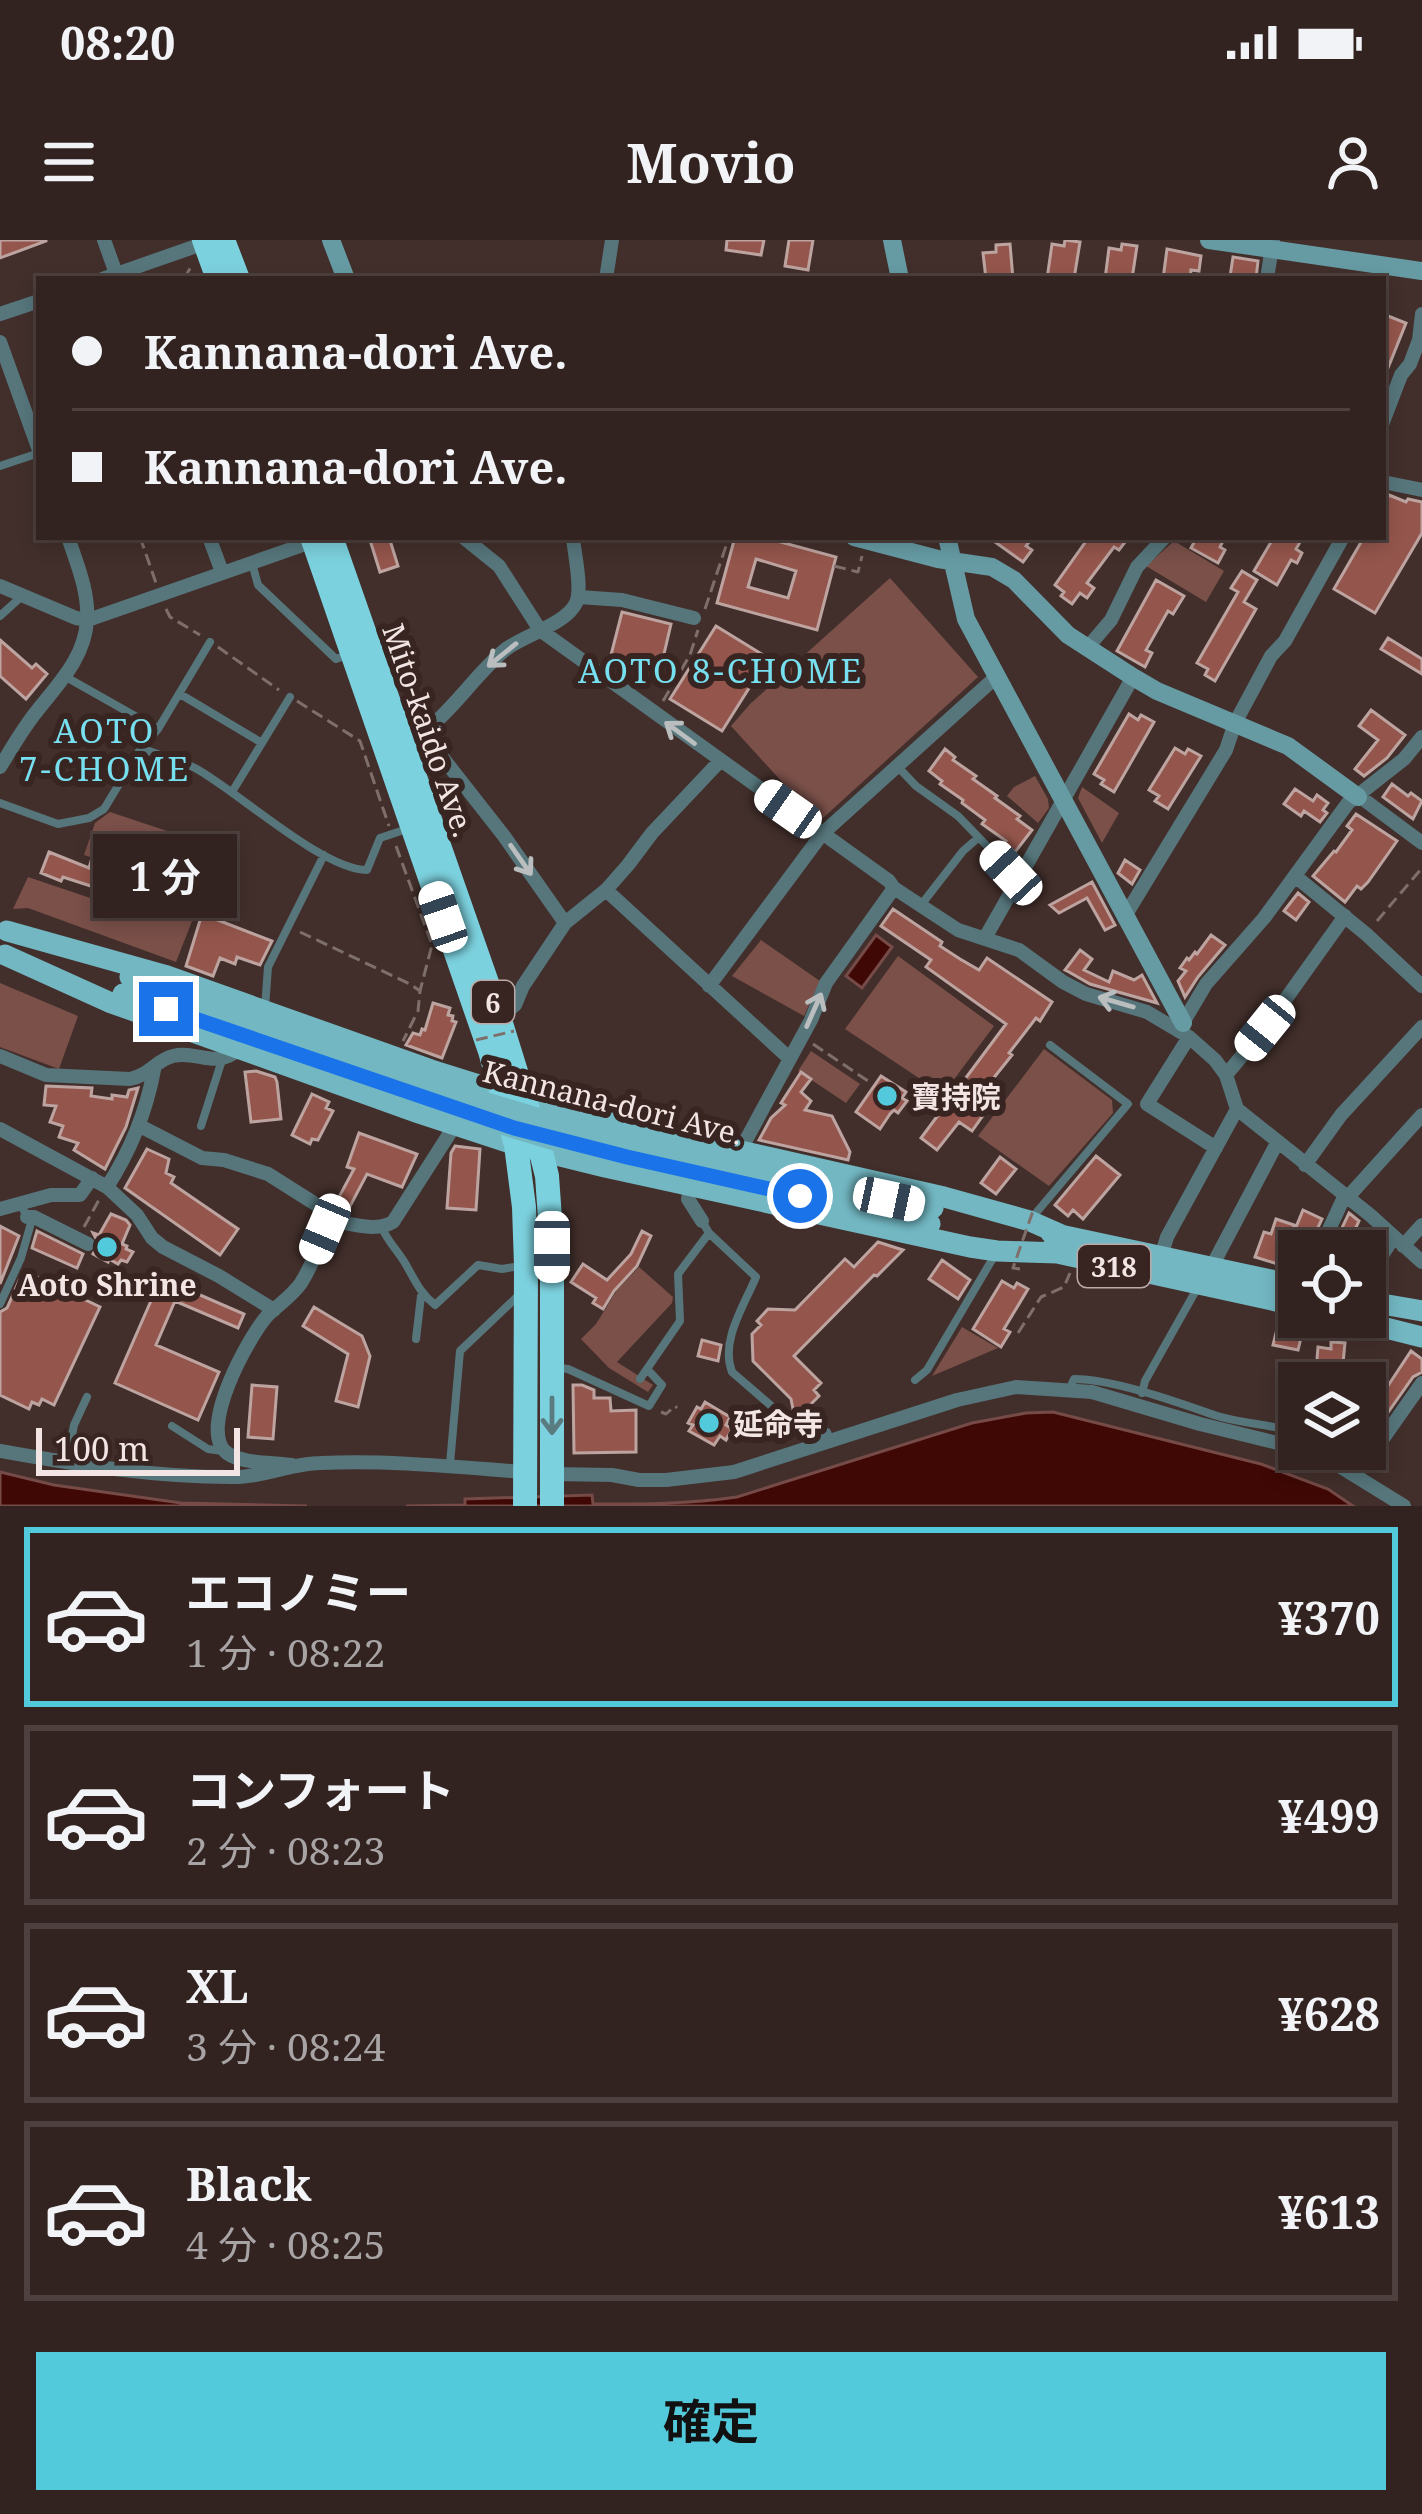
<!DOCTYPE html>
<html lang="ja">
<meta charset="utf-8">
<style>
body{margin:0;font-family:"Noto Serif","Noto Sans JP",serif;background:#3d2f2d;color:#f1f3f6;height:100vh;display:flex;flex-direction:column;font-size:45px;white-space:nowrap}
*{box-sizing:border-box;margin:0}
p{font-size:39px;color:#a8a4a5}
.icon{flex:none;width:66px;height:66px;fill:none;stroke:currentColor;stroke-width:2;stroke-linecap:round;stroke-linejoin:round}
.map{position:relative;height:1266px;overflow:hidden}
.side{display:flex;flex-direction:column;background:#322320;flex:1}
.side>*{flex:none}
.hud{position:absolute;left:36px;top:36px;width:1350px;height:264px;border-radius:0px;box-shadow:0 6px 18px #0003,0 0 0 3px #4d403e;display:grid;align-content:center;height:264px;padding:0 36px;background:#322320}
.fabs{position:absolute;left:1278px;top:990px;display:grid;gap:24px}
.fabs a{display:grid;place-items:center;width:108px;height:108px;border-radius:0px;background:#322320;box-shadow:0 6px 18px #0003,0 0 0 3px #4d403e;font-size:60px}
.scale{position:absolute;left:36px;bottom:30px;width:204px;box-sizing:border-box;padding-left:12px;border:6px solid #f2e5e3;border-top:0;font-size:33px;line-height:42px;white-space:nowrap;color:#f2e5e3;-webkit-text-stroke:9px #382521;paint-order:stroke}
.end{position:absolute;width:54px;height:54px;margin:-27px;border:15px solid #1a73e8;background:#fff;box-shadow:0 0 0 6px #fff}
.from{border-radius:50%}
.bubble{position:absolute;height:84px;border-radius:0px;background:#322320;box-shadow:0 6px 18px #0003,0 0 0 3px #4d403e;font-size:39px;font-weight:700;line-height:84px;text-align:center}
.car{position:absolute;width:36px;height:72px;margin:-36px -18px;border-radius:15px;box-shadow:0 0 9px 3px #0007;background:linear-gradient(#fff 24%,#345 0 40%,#fff 0 76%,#345 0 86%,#fff 0)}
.hud b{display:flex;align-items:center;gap:42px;height:114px;font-size:45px}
.hud b+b{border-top:3px solid #4d403e}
.hud i{width:30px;height:30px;background:#f1f3f6}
ul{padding:21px 0 0;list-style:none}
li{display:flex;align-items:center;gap:36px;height:180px;margin:0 24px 18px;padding:0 12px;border:6px solid #4d403e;border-radius:0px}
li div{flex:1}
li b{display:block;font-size:45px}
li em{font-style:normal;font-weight:700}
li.selected{border-color:#53cadc}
li>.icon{width:108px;height:108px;stroke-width:1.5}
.action{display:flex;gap:24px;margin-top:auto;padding:24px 36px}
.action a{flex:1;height:138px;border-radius:0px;background:#53cadc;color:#111;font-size:48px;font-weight:700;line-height:138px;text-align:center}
.status{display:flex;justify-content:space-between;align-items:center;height:84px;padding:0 60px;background:#322320;direction:ltr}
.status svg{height:33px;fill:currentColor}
header{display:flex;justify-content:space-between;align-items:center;height:156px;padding:0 36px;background:#322320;font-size:54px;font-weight:700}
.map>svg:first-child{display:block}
.green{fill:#7a5049}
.water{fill:#3f0804;stroke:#754a47;stroke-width:3}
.building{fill:#94564c;stroke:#bda4a0;stroke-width:3;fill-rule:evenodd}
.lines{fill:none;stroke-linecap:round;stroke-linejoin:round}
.path{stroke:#7f6f6b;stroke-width:3;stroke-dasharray:12 6;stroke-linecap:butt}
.lane{stroke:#56767c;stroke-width:8}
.street{stroke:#56767c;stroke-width:14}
.secondary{stroke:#669ba4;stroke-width:18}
.primary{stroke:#72b7c2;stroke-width:21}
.highway{stroke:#7cd1de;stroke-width:24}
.path-bridge{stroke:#7f6f6b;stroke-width:3;stroke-dasharray:12 6;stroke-linecap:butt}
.primary-bridge{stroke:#72b7c2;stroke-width:21}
.oneway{stroke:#bbbebf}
.oneway2{stroke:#5a7b80}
.route{stroke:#1a73e8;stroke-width:15}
.poi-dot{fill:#53cadc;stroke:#382521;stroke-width:4.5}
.labels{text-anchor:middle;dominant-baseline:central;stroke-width:12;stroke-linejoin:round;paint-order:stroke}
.shield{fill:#382521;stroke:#baaba9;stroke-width:3}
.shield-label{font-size:27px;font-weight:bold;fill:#f2e5e3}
.street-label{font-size:30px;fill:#f2e5e3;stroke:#382521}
.poi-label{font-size:30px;font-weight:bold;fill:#f2e5e3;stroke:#382521;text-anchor:start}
.neighbourhood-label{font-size:33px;letter-spacing:3px;fill:#77e0f0;stroke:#382521}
</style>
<div class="status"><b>08:20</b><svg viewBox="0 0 49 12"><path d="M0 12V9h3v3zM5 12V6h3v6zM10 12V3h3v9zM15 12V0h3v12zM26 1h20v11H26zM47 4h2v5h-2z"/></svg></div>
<header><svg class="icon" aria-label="menu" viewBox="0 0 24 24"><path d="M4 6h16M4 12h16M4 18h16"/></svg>Movio<svg class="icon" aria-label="person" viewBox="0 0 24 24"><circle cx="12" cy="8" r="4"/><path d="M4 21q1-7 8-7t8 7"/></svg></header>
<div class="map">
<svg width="1422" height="1266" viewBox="0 0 1422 1266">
<rect width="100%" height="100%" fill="#422f2b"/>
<!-- green -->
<path class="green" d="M1174,301L1224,331L1206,362L1146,326Z
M890,338L978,437L823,578H815L731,486L750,464Z
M1035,536L1048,559L1049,568L1038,583L1007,556L1014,547Z
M1082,547L1119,573L1102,603L1078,558Z
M110,572L173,593L156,647L194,676L176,722L28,668L13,669L28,637L120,668L131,631L84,615L95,583Z
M761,700L820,741L804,776L732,736Z
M898,716L994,786L943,854L845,789Z
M0,743L78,776L59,829L0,807Z
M1044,809L1112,860L1113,873L1049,946L978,896Z
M811,811L860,844L846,863L798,831Z
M639,1027L673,1057L672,1063L617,1122L653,1145L648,1152L609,1128L581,1099L596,1084L617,1050Z
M962,1087L998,1108L932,1136Z"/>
<!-- water -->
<path class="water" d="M876,695L892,707L862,748L846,736Z
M1053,1172L1261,1224L1328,1249L1353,1266H406L465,1265V1259L592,1255L593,1264C642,1264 689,1264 737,1257L972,1183L1026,1173Z
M0,1232L54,1245L181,1263L307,1266H0Z"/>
<!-- building -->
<path class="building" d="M0,0H46V1L0,18Z
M727,0H764L761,15L726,10Z
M789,0H813L808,30L785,26Z
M1065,0L1080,2L1074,39H1047L1052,4L1064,6Z
M1010,4L1013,39H986L983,13L996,12V5Z
M1122,4L1137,6L1132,39H1105L1109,8L1121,10Z
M1167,9L1201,16L1199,31L1191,30L1190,39H1163Z
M1233,17L1258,21L1256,39L1230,37Z
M1383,74L1406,83L1384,138H1383Z
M1389,255L1406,262L1408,259L1422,262V293L1375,373L1334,349L1364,297H1383V265Z
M369,297H389L398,326L380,332Z
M735,297H762L836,317L817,390L717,363ZM756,319L796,331L788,358L748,347Z
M988,297H1033L1026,306L1032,310L1023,322Z
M1089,297H1129L1119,310L1114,307L1087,343L1094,348L1087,358L1080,353L1072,364L1061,356L1064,352L1055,345Z
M1197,297H1225L1220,307L1225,310L1218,323L1191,308Z
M1274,297H1303L1296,309L1302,313L1297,323L1291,320L1277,345L1254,331Z
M1242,331L1257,340L1244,362L1256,369L1215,441L1205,435L1208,429L1197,423L1238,352L1231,348Z
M1156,340L1184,356L1173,374L1168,371L1146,410L1152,413L1145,427L1117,411Z
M622,372L671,384L660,431L610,419Z
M716,386L768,418L722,491L670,459Z
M1388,398L1422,419V434L1381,409Z
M0,400L32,428L36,424L47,434L26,459L0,436Z
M1371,470L1405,495L1387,518L1364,536L1355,529L1378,500L1359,486Z
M1129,474L1138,480L1141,475L1154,482L1114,552L1101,544L1104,540L1094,534Z
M1175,508L1185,514L1188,509L1201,516L1168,569L1155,561L1159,556L1149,550Z
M945,509L955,517L953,520L976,536L973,539L997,556L995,558L1020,576L1017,579L1032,590L1015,612L1004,604L1006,601L982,584L985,580L962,563L963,560L940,544L942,541L929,531Z
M1392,544L1408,556L1411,553L1422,561L1413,579L1383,557Z
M1295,549L1313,561L1317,555L1328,563L1323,570L1327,573L1320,582L1304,571L1301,576L1284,564Z
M1356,574L1397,601L1368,642L1361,649L1357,646L1345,662L1313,636L1334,611L1336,612L1352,590L1347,586Z
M49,612L89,628L91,621L105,625L97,648L63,637L61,641L41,633Z
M1125,620L1140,630L1132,644L1118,633Z
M1092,642L1115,685L1105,690L1087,658L1059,673L1050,665Z
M1298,653L1309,662L1296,680L1284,671Z
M893,669L942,702L940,706L960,719L979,730L987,718L1052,762L1040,781L1036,778L1009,813L1012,815L972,865L984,874L972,891L959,882L937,910L921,898L1006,784L926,727L931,720L881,686Z
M202,674L272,701L260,725L237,717L235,724L220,718L213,736L186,726Z
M1211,695L1225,705L1198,737L1185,757L1178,741L1186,731L1180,728L1187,718L1189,720L1195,712L1197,714Z
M1080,710L1092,719L1084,730L1109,742L1113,731L1134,740L1142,735L1157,763L1090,744L1069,732L1065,730Z
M433,763L450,768L448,775L453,776L452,781L456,782L442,818L406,805L413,793L420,795L422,789L425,790Z
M256,831L275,837L277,842L281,879L251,882L245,832Z
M801,832L811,839L801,852L811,861L805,870L832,876L850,912L848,920L759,900L771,878L785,865L781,863Z
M881,836L906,852L902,858L907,861L898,873L894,870L890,874L880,889L856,872Z
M46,846L92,848L91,856L112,859V855L127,857L129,850L138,848L126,887L105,929L74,910L78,903L59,897L63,886L50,882L56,866L44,865Z
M312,854L329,862L326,868L333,871L318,900L312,899L310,904L292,895Z
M359,893L417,914L402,947L367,934L347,972L338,971L329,963L333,956L338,959L354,929L347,927Z
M455,906L480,909L476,970L447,968L451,913Z
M147,909L169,919L166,933L174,937L171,943L238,989L220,1015L125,948Z
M1096,916L1120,935L1083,979L1073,970L1068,976L1055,965Z
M1000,917L1016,929L996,954L981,943Z
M1303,970L1322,979L1312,1000L1294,992Z
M1349,973L1359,981L1345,1011H1331Z
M111,974L126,980L130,985L122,1004L127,1006L126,1009L133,1012L127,1022L121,1020L118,1024L109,1019L108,1022L93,1014L99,1004L93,993L99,995Z
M1276,979L1294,985L1281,1025L1255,1017L1264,992L1271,994Z
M0,986L19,996L0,1044Z
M37,991L83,1014L77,1028L32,1008Z
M642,991L651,996L637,1026L614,1051L603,1069L593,1063L596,1058L571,1042L583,1024L607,1040L631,1014Z
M878,1002L903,1010L877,1036L874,1035L794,1116L821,1143L814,1150L819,1156L802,1173L799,1169L794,1174L791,1159L753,1121L752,1094L761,1085L757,1081L768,1069L795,1070L845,1019L854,1027Z
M942,1020L970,1040L958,1059L929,1039Z
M29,1033L100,1067L54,1165L42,1159L39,1165L32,1162L29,1169L0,1155V1072L7,1068L19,1041L24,1044Z
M161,1038L244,1074L238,1088L175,1061L156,1105L219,1132L198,1180L115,1143Z
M1002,1041L1014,1048L1017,1043L1028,1049L1004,1089L1010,1092L1001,1107L973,1089Z
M314,1067L362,1096L370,1116L358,1167L336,1161L348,1114L303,1086Z
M1279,1081L1304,1086L1298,1110L1273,1105Z
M702,1100L721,1105L718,1121L698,1116Z
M1331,1102L1345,1103L1341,1143H1315L1318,1107L1331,1109Z
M1411,1111L1422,1119V1132L1413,1137L1382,1181L1370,1173Z
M252,1145L277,1147L273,1199L248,1197Z
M573,1145H582L594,1150V1158H610L611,1171L636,1170V1212L574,1213Z
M705,1162L730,1177L726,1185L732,1189L726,1200L720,1196L714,1205L689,1191L693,1185L688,1183L697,1167L701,1169Z"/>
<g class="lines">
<!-- path -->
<path class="path" d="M184,39L192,25
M140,297L156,343
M834,326L858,332L862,316
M166,369L170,377L200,395
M705,369L729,297
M218,407L279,450
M297,461L360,501L389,586
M663,461L690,415L698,390
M396,606L432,705L420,751L418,771L403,801
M1377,681L1422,628
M300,692L410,744L420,751
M813,804L868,841
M84,987L100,958
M1018,1093L1041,1057L1064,1047L1070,1033
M661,1172L666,1174L675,1166L677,1168"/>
<!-- lane -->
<path class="lane" d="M0,226L39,213
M252,323L258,345L336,419L347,415
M0,376L22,356
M66,437L158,489
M180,454L262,503
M141,508C158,515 178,520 195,528C239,552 321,629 367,630L380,598L410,588
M897,526L916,546L958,576L1017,637
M232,552L290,457
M0,563L58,584L89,578L104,569L141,508L158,489L210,402
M921,665L963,611L978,598
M265,768L268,727L324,615
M201,886L222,820
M1030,980L1128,864L1050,805
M702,981L709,993L756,1037C744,1066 720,1101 732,1132L805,1195L827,1192L830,1200
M382,988C388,1002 398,1011 405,1023C415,1040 419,1052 435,1065L478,1025L502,1029L520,1026
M0,1064L21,1018L31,983L20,964
M416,1099L421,1056
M559,1128L568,1129L649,1166L662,1145L647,1129
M640,1139L680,1081L678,1034L709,993
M915,1140L927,1130L996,1013
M1070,1148L1074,1139C1113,1139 1177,1162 1214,1175C1241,1184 1272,1184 1299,1193
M1142,1153L1145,1141L1199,1045
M172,1186L208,1209L223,1211
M67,1221L74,1185L87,1157
M450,1224L460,1111L520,1054"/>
<!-- street -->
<path class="street" d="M104,0L118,39
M102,39L205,3
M606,39L612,0
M1267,39L1273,0
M0,74L39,61
M0,102L39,210
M1383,182L1401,135L1410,124L1419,100L1422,74
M1383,242L1422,250
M209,297L222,332
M463,297L499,326L540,390L889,641L894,648L958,690L1019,710L1063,742L1086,754L1147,772L1189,797L1215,820L1226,835L1237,869L1370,975L1422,1022
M0,346L76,378L88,380L317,300
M579,357L622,360L694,378
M1088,407L1111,380L1137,327L1165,297
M424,494L504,596L565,683
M402,504C445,486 470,438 506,409C525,395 566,384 576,363C583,349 574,313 573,297
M0,527C12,508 23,488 37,471C58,444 85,418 87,380C89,352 77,324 68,297
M1359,556L1422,603
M1295,636L1366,694L1422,746
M606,650L789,818
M1125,676L1226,510L1235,483L1271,416L1285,401L1343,297
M985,698L1133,437
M709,746L822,594L996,437
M499,777L515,765L523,746L565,683L606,650L628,625L652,593L720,521
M1181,786L1206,744L1264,678L1348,563L1404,519L1422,497
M1189,797L1147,864L1216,908
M0,816L46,835L130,839C150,835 156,820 173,816C198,810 215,830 239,809
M1226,835L1265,788L1345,676
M140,886L202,918L224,920L268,934L317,965L326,982
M0,889L107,947L137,975L152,998L163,1007L219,1036L274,1070
M740,911L811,780L826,743L894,648
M1305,925L1341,875L1422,787
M691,945L688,959L702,981
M107,947C131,910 146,873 154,830
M1348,957L1422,875
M0,969L51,955H80L92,938
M27,977H34L88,1004
M1403,1006L1422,985
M1319,1011L1345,955
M1161,1017L1167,997L1237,869
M1211,1028L1277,903
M1365,1041L1394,997
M1382,1200L1422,1143
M0,1211C78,1225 160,1238 239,1237C267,1236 293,1223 321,1223C389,1220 457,1227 524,1232
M292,1225C274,1222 242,1224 227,1213C197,1190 248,1098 267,1076C278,1065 292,1056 301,1043C312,1025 321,1002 326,982C348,980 372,994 393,982L455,885
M552,1234L612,1235L639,1240H666L734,1232L957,1160L1016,1147L1092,1152L1200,1184L1290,1206L1328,1219L1404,1266"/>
<!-- secondary -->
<path class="secondary" d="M331,0L346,39
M892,0L900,39
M1209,0L1422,31
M854,297L938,319L992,327L1014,340L1068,395L1133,437L1157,451L1288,506L1358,557
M947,297L966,379L1183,783"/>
<!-- primary -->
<path class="primary" d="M7,691L164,735L431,830L559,870L944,957L1030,981L1064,996
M5,715L109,762L419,873L516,905L605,927L970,1007L997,1011L1058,1013
M1051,993L1299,1046
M1048,1011L1299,1066
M1365,1061L1422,1071
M1342,1077L1422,1097"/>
<!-- highway -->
<path class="highway" d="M204,0L218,39
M223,0L238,39
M312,297L490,811L516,905L524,967L526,1025L525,1266
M331,297L499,777L541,912L547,936L552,1007V1266"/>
<!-- path-bridge -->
<path class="path-bridge" d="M476,800L514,791
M1020,1029L1013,1028L1034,968
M1365,1096L1375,1052"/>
<!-- primary-bridge -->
<path class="primary-bridge" d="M130,737L480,861L557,884L933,968
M123,754L475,876L554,900L930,984"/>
</g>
<!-- one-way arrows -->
<defs><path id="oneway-shaft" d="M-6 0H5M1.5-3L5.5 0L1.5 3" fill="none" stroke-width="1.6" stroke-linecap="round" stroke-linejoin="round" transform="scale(3)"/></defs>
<g class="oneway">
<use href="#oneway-shaft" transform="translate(502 415) rotate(141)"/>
<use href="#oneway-shaft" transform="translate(680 493) rotate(-144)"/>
<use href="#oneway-shaft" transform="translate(521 620) rotate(55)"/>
<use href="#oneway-shaft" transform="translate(1116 762) rotate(-164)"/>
<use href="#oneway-shaft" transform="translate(814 770) rotate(-66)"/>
</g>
<use class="oneway2" href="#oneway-shaft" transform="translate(552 1176) rotate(90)"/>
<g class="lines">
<!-- route -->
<path class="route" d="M166,769L514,888L627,917L800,956"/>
</g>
<!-- markers -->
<g class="poi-dot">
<circle cx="887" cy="856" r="12"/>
<circle cx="107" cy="1007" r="12"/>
<circle cx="709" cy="1183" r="12"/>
</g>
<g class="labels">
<!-- shield labels -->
<g class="shield">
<rect x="472" y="741" width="42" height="42" rx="9"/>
<rect x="1078" y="1005" width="72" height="42" rx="9"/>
</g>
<g class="shield-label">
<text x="493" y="762">6</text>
<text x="1114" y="1026">318</text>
</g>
<!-- street labels -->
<g class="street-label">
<text transform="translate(429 490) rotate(71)">Mito-kaido Ave.</text>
<text transform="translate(613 862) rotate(14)">Kannana-dori Ave.</text>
</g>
<!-- poi labels -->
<g class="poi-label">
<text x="911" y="856">寶持院</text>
<text x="107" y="1044" text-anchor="middle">Aoto Shrine</text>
<text x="733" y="1183">延命寺</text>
</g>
<!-- neighbourhood labels -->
<g class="neighbourhood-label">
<text x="721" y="430">AOTO 8-CHOME</text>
<text x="105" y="490">AOTO<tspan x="105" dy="38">7-CHOME</tspan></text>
</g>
</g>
</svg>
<div class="fabs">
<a><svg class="icon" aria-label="locate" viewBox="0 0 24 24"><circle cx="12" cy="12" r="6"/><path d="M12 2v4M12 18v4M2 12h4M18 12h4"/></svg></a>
<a><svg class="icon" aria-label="layers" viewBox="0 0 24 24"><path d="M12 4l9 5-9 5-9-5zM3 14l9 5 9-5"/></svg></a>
</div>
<div class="scale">100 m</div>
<i class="end from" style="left:800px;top:956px"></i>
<i class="end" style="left:166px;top:769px"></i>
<div class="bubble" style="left:93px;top:594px;width:144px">1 分</div>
<i class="car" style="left:788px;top:569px;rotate:305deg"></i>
<i class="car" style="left:1011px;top:633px;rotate:317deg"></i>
<i class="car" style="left:443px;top:677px;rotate:341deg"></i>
<i class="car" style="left:1265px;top:788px;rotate:219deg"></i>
<i class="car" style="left:889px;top:959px;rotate:102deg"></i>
<i class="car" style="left:325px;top:989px;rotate:203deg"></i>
<i class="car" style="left:552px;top:1007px;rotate:180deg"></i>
<div class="hud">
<b><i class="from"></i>Kannana-dori Ave.</b>
<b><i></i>Kannana-dori Ave.</b>
</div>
</div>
<section class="side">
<ul>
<li class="selected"><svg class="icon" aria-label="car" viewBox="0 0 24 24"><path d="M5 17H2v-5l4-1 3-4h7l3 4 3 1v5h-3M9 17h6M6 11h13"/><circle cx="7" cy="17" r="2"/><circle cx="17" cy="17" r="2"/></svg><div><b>エコノミー</b><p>1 分 · 08:22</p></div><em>¥370</em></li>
<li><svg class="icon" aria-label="car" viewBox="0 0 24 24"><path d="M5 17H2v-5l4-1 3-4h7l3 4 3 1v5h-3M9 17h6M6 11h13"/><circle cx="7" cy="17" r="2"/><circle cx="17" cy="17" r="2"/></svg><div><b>コンフォート</b><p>2 分 · 08:23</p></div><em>¥499</em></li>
<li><svg class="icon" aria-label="car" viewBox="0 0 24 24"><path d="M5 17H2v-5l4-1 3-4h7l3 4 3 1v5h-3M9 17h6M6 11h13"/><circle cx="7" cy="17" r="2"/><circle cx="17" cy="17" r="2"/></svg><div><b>XL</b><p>3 分 · 08:24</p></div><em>¥628</em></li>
<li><svg class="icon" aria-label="car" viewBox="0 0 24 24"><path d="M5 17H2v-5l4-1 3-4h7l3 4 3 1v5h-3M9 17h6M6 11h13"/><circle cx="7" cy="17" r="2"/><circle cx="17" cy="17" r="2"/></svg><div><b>Black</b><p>4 分 · 08:25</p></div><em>¥613</em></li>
</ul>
<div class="action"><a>確定</a></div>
</section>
